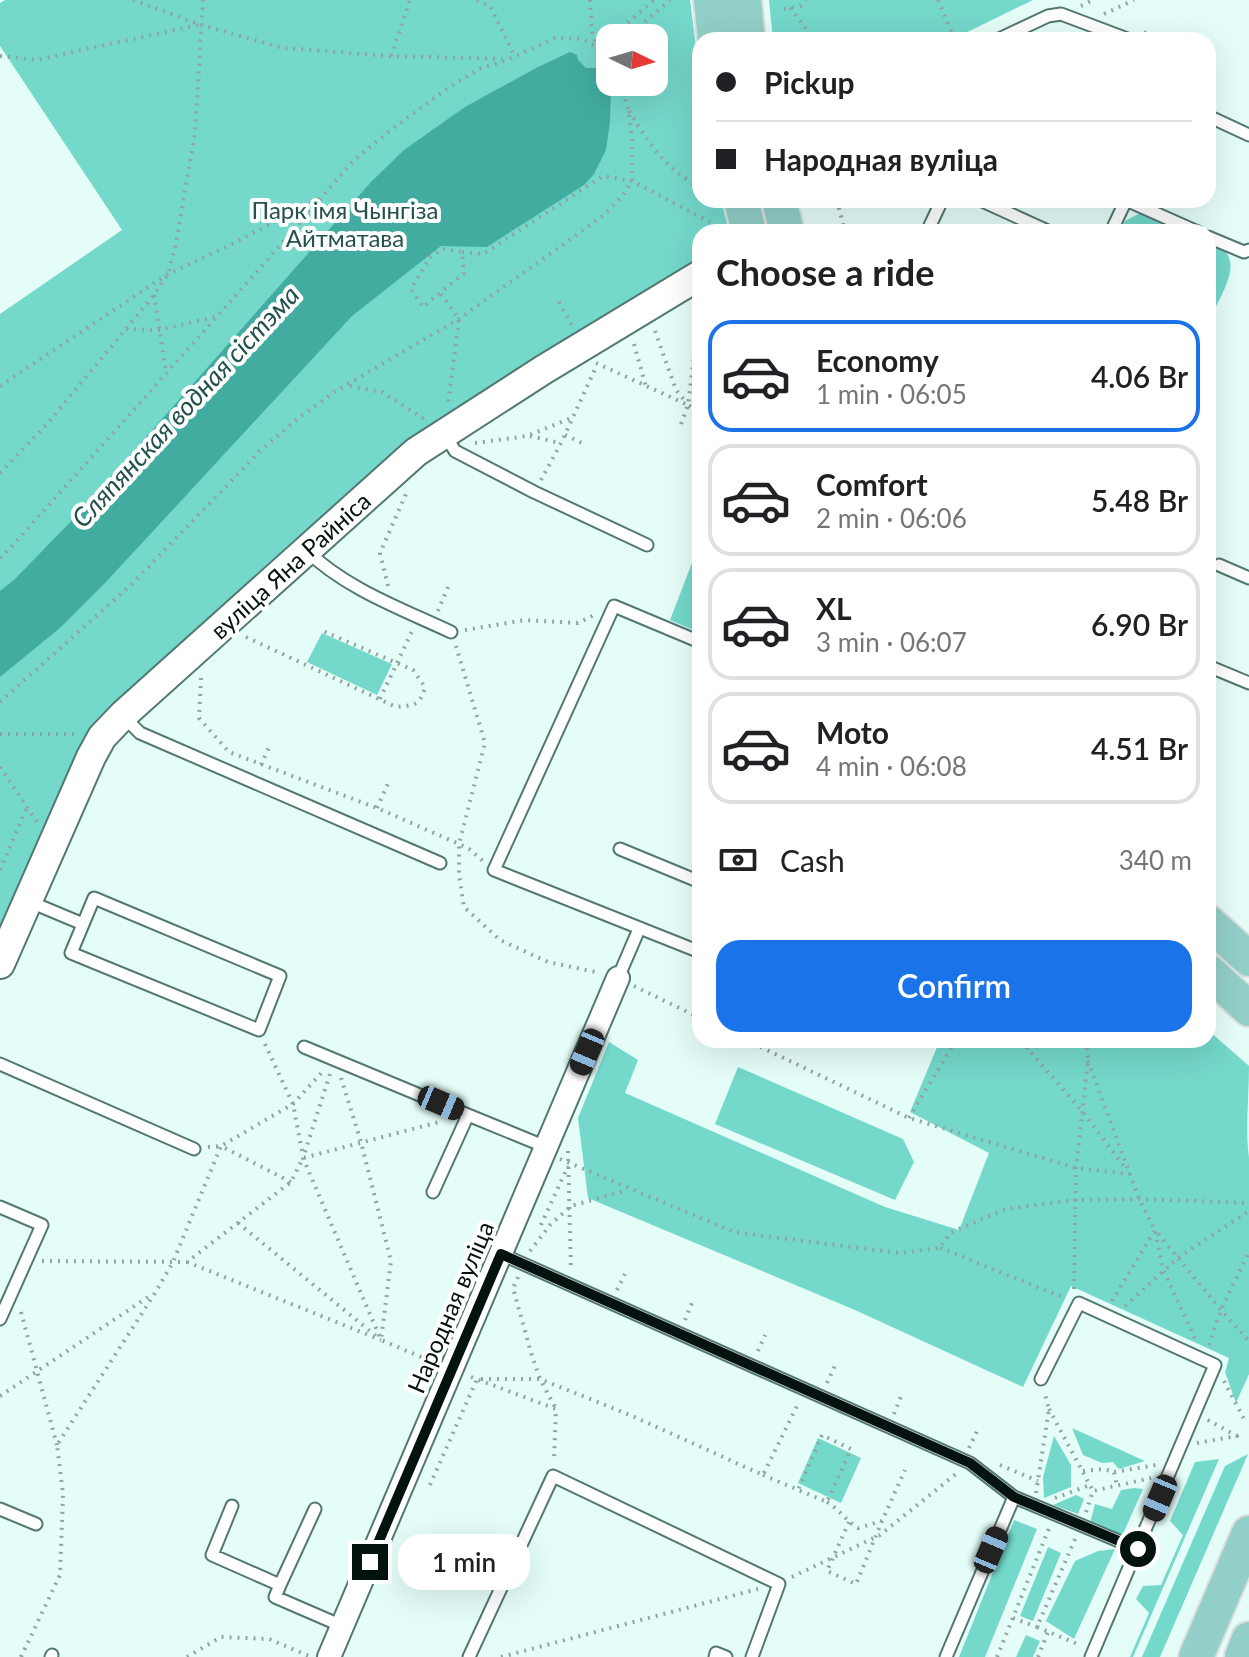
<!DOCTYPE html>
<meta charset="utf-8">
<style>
body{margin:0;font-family:Lato,sans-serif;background:#f6f6f6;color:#202124;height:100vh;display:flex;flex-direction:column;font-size:30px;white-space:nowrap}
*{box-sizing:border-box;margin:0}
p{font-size:26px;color:#757577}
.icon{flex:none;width:44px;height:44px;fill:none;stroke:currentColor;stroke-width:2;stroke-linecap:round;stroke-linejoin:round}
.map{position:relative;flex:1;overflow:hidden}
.panel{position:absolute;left:692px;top:224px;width:524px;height:824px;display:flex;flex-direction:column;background:#fff;border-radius:24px;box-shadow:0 8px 32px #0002}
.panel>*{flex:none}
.hud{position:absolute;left:692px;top:32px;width:524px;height:176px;border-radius:24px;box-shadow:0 8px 32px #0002;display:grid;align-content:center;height:176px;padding:0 24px;background:#fff}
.needle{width:52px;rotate:95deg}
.buttons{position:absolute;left:596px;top:24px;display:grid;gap:16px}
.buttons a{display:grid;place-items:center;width:72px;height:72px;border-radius:16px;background:#fff;box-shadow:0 8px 32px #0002;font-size:40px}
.end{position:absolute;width:36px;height:36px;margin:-18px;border:10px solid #041210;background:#fff;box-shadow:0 0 0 4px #fff}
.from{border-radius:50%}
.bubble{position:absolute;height:56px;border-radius:24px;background:#fff;box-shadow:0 8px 32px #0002;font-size:26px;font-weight:600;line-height:56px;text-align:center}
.car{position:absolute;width:24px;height:48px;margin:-24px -12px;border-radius:10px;box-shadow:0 0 6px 2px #0007;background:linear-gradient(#222 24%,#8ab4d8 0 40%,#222 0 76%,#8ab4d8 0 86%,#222 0)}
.hud b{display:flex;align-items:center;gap:28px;height:76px;font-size:30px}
.hud b+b{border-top:2px solid #e0e0e0}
.hud i{width:20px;height:20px;background:#202124}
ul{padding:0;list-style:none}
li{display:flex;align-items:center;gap:24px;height:112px;margin:0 16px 12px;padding:0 8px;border:4px solid #e0e0e0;border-radius:24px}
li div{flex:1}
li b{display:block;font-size:30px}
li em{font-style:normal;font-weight:600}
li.selected{border-color:#1a73e8}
li>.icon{width:72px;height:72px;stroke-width:1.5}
h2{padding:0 24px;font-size:36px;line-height:96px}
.pay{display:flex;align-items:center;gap:20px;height:88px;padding:0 24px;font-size:30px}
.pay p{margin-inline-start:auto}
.action{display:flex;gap:16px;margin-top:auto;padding:16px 24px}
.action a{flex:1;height:92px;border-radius:24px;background:#1a73e8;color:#fff;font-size:32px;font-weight:600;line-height:92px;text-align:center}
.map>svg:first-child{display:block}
.green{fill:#74d8cb;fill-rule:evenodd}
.water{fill:#42aca0}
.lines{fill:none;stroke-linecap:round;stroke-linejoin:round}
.service-casing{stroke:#537872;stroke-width:15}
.minor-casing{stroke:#537872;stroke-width:26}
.tertiary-casing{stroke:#537872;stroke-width:32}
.primary-casing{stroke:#dcdede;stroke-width:38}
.path{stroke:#90a4a1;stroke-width:4;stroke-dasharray:2 6;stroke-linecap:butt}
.service{stroke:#fff;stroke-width:11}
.minor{stroke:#fff;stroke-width:22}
.tertiary{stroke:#fff;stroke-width:28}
.primary{stroke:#92cfc8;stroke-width:34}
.route{stroke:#041210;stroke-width:10}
.labels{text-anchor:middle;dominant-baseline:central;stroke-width:8;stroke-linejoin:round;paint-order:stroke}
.park-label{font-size:24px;fill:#24524c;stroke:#fff}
.street-label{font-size:24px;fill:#041210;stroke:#fff}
.water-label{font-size:26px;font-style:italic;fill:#22504a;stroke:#fff}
</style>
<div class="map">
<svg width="1249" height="1657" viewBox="0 0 1249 1657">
<rect width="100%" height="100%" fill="#e5fdf9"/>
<!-- green -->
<path class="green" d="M5,0H690L700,78V200H721L729,232H700V263L429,433L109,713L0,939V314L122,230L0,46V3ZM610,38H654V82H610Z
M769,0H1033L951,40H773Z
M1142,212L1186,232H1120L1125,221Z
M1208,242C1214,244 1221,247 1225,251C1240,268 1220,296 1213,313L1208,315Z
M700,542V633L670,620Z
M322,633L392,664L377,695L307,662Z
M1208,1030L1249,1066C1249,1097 1245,1128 1249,1158V1374L1236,1403L1225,1372L1229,1358L1071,1286L1023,1387L855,1310L588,1198L578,1118L609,1042L638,1060L625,1093L885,1207L959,1230L989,1153L910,1112L940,1040H1208Z
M738,1067L903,1139L914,1162L895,1200L715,1124Z
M1072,1428L1145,1461L1119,1469L1113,1462L1102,1463L1083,1455Z
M1054,1436L1071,1465V1487L1044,1498L1043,1477Z
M818,1438L861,1458L841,1503L798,1483Z
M1248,1454L1160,1657H1142L1225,1466Z
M1219,1459L1133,1657H1130L1149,1613L1136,1599L1143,1586L1161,1585L1183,1535L1170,1521L1195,1462Z
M1134,1488L1143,1489L1122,1536L1090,1523L1095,1504L1112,1509L1121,1490Z
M1076,1495L1084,1499L1078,1514L1053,1505Z
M1014,1520L1037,1529L985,1657H959Z
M1048,1547L1061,1553L1033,1621L1020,1616Z
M1115,1549L1074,1639L1046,1621L1075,1561L1098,1551Z
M1026,1635L1040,1641L1033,1657H1016Z"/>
<!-- water -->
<path class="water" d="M570,52L577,55L578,60L586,68H602L611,84L610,122L606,150L594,174L584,185L487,247L441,246L352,316L105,583L61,627L0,677V591L15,579L80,512L371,182L404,150L465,107L538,67Z"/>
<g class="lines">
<!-- service casing -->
<g class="service-casing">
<path id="service" d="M997,40L1048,16L1061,14L1130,40
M1208,116L1249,135
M980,200L1050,232
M927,232L942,200
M1111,232L1126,200L1198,232
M1208,237L1244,252L1249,250
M444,433L455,451L534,492L647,545
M306,550C346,589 402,609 451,632
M1219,565L1249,578
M700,642L614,606L494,870L700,952
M1208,666L1249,683
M123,716L140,733L440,863
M620,849L700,882
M94,898L280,976L259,1030L71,953Z
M28,901L83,924
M618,978L639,929
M304,1047L468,1115L433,1192
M0,1064L194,1149
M468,1115L546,1147
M0,1207L42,1225L0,1319
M501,1254L970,1463L1014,1497L1138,1549
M1041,1379L1079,1303L1215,1365L1091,1657
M232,1506L212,1555L280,1585L315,1509
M0,1509L36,1524
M280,1585L275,1597L342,1626
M51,1657L52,1655
M469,1657L553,1476L779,1584L752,1657
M715,1657L716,1653L726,1657
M946,1657L1014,1497"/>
</g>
<!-- minor casing -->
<g class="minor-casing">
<path id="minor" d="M329,1657L618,978"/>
</g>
<!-- tertiary casing -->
<g class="tertiary-casing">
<path id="tertiary" d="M0,964L91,757L102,737L123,715L416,452L543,370L700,275"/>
</g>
<!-- primary casing -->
<g class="primary-casing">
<path id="primary" d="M711,0L715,40
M744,0L748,40
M741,200L749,232
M779,200L787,232
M1208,922L1249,959
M1208,971L1249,1009
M1196,1657L1249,1533
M1242,1657L1249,1639"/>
</g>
<!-- path -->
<path class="path" d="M133,0L201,25L283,48L391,56L502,59
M477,0L490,6L514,55
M590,0L592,32L598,48L654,0
M938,0L955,40
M1081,6L1093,0
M790,8L815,40
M784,9L800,6L806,0
M1104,14L1134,0
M1144,32L1164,40
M627,38L670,0
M0,56L36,60L198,25
M391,56L410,0
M629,111C650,145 664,168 700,187
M837,200L845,232
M443,249L462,252L464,273L423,307L411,289L430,257Z
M462,252L483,254L603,176L632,181L710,222
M441,294L459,319L448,405
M154,295L166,372
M559,302L572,325
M126,329L159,330L215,317
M655,331L676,390L686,402
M634,344L646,387
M596,363L688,405
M0,386L168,274L230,245L320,198
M350,386L382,392L424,419
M700,387L694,402L688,405L700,413
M681,424L688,405L700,310
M565,435L584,444
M530,436L560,443
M475,443L527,436L571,418
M0,473L48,423L154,295L168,274L176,243L195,133L203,0
M541,480L561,443L597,365
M0,558L15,543L262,266L353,161L392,129L448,88L479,69L509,59L555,38L583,39L598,48L610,61
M388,586L380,553L406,494
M438,611L448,587
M465,630L525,620L578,623L594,615
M246,637L396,707C414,705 420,706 425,687L413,670L323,631
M456,646L485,743L459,844V875L464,907L500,940L548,962L600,973
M201,678L199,718L229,752L377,808L459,844L469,849L483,861
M380,699L413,629
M0,702L132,584L260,451L297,419L336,391L459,319L604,215L623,195L632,181V139L628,109L620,82
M0,734H77
M261,765L269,747
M0,767L37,822
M377,808L389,781
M0,870L27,807
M634,986L700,1018
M1208,1023H1211
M746,1040L909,1118L1076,1168L1130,1174
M1068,1040L1027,1048L1082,1111L1126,1169
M265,1044L293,1104L303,1156
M1088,1061L1139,1199L1155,1230L1163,1269L1195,1339
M330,1074L303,1158L381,1340L433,1362
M341,1078L361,1142L391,1261L381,1340
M909,1118L956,1040
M208,1147L221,1146L293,1104L325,1069
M568,1151L571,1270
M560,1159L734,1232L900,1253L940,1248L950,1233L1005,1209L1076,1200L1139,1199L1249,1203
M238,1223L376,1336
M541,1225L568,1166
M940,1248L1065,1298
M530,1251L550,1225L571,1206L627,1190
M42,1261L187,1262L291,1182L303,1158L443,1121
M187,1262L381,1340
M518,1277L513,1288L532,1356L540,1379L555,1407
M1074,1289L1076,1168L1088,1061L1086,1040
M617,1290L625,1274
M1112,1301L1155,1230L1221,1310L1249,1341
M1125,1306L1179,1257L1249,1211
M21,1312L57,1445
M685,1320L692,1303
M1209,1345L1221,1310L1249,1252
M758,1351L765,1335
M471,1377L556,1409L554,1461
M1224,1381L1244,1419
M827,1383L835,1366
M0,1396L151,1295
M1049,1409L1093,1491
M894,1414L902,1394
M1197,1443L1237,1436L1206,1419
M969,1448L978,1429
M1000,1465L1038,1481
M1083,1471L1103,1469L1114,1472L1117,1486
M1114,1472L1156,1465
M763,1475L827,1502L851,1449L822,1435L798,1490
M430,1485L477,1379H540L630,1415L763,1475L798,1404
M1036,1493L1049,1409L1044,1391
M1055,1498L1090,1485
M827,1502C839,1509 846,1521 858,1528L882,1521L905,1470
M1086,1512L1093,1491L1151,1478
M849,1522L827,1571L856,1584L882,1521
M1075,1539L1037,1627L1080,1645
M792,1577L880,1535L956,1474
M1013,1618L1037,1627
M21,1657L60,1575L63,1494L57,1445L155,1293L173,1262L221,1146L291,1182
M187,1657L221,1637L269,1639L309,1656
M501,1657L758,1589
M997,1657L1050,1526
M1038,1657L1048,1632"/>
<!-- service -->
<use href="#service" class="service"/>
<!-- minor -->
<use href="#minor" class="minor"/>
<!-- tertiary -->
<use href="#tertiary" class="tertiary"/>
<!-- primary -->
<use href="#primary" class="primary"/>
</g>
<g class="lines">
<!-- route -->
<path class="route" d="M370,1562L501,1254L970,1463L1014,1497L1138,1549"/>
</g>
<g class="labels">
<!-- park labels -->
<g class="park-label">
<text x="345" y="209">Парк імя Чынгіза<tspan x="345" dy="28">Айтматава</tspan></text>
</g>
<!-- street labels -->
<g class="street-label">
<text transform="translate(290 565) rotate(-42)">вуліца Яна Райніса</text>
<text transform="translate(450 1307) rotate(-67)">Народная вуліца</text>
</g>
<!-- water labels -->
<g class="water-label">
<text transform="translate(185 406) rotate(-47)">Сляпянская водная сістэма</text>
</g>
</g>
</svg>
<div class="buttons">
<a><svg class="needle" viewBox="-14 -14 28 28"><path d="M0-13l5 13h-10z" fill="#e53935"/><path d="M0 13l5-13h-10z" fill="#757577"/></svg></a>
</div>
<i class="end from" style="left:1138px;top:1549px"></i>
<i class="end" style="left:370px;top:1562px"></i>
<div class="bubble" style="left:398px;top:1534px;width:132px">1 min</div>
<i class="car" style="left:587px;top:1052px;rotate:203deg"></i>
<i class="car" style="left:441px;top:1103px;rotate:113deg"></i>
<i class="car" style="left:1160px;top:1498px;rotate:203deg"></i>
<i class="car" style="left:991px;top:1550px;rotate:23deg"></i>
<div class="hud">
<b><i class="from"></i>Pickup</b>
<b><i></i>Народная вуліца</b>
</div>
<section class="panel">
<h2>Choose a ride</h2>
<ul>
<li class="selected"><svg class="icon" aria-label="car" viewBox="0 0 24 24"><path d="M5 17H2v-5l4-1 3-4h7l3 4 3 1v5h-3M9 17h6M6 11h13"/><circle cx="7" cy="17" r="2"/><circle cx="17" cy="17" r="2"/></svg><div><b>Economy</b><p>1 min · 06:05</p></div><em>4.06 Br</em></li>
<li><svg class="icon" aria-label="car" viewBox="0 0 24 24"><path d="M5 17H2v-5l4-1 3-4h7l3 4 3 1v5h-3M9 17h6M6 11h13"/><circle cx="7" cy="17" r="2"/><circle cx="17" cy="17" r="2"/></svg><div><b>Comfort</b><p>2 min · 06:06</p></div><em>5.48 Br</em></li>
<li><svg class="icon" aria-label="car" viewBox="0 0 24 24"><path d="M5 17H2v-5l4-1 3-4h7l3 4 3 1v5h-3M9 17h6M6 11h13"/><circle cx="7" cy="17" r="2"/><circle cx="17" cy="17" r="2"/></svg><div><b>XL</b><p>3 min · 06:07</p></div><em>6.90 Br</em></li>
<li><svg class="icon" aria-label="car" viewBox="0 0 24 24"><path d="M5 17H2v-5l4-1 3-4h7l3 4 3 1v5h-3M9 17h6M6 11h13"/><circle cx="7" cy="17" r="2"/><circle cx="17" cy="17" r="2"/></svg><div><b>Moto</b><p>4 min · 06:08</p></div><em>4.51 Br</em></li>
</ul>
<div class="pay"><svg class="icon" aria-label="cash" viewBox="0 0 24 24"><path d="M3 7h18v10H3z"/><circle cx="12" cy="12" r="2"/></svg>Cash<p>340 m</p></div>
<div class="action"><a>Confirm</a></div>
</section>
</div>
